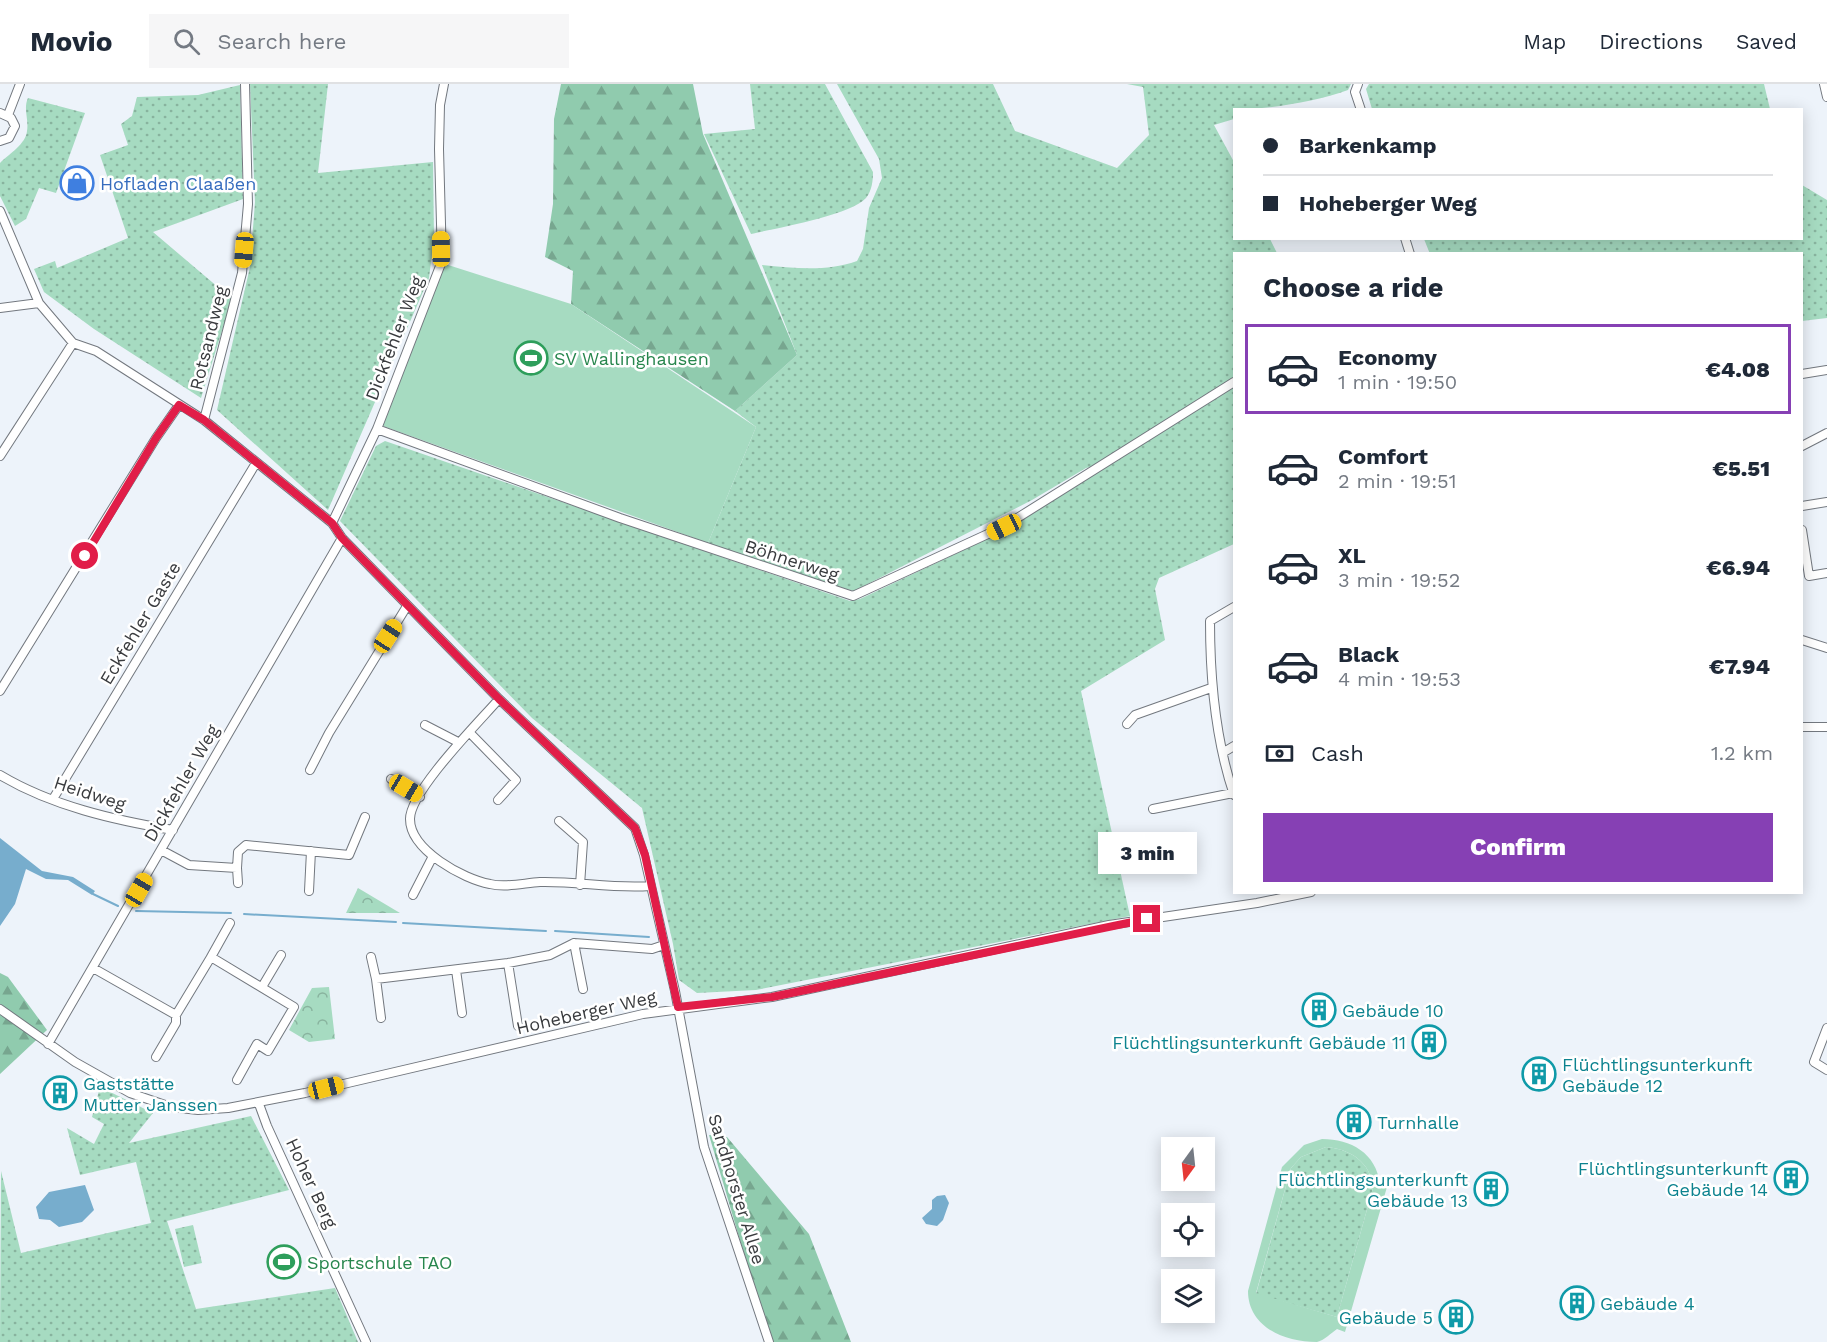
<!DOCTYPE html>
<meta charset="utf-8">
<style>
body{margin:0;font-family:"Work Sans",sans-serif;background:#f6f6f7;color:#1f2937;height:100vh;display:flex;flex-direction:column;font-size:22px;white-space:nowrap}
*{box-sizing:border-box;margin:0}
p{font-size:20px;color:#747a83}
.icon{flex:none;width:33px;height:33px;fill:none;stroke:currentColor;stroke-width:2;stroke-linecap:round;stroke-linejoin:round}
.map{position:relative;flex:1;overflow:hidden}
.details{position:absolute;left:1233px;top:168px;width:570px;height:642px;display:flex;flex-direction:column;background:#fff;border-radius:0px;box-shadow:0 3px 15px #0003}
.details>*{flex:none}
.hud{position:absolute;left:1233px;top:24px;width:570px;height:132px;border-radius:0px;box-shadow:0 3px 15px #0003;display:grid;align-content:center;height:132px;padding:0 30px;background:#fff}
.needle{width:39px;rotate:195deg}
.tools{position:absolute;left:1161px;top:1053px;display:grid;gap:12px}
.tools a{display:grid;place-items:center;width:54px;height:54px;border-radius:0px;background:#fff;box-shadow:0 3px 15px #0003;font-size:30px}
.end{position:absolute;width:27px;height:27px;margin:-14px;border:8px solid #e11d48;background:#fff;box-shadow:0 0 0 3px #fff}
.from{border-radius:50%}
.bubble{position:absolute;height:42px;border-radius:0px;background:#fff;box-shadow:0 3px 15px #0003;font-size:20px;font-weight:800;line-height:42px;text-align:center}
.car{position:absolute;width:18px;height:36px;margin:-18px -9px;border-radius:8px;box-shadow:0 0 4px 2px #0007;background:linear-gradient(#f5c518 24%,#345 0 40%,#f5c518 0 76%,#345 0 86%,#f5c518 0)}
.hud b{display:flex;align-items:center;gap:21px;height:57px;font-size:22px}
.hud b+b{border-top:2px solid #e0e1e3}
.hud i{width:15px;height:15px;background:#1f2937}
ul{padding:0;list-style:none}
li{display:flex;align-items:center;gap:18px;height:90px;margin:0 12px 9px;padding:0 18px;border:3px solid transparent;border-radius:0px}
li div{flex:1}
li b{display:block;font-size:22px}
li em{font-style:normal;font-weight:800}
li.selected{border-color:#8640b4}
li>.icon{width:54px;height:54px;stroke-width:1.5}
h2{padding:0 30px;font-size:27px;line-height:72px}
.pay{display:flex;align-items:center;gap:15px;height:66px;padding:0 30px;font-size:22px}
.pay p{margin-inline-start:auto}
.primary-button{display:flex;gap:12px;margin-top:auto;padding:12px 30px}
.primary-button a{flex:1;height:69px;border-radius:0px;background:#8640b4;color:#fff;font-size:24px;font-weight:800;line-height:69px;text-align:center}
header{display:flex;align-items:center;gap:36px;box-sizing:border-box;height:84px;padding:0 30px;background:#fff;border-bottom:2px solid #e0e1e3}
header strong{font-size:28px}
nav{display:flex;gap:33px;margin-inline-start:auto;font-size:21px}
.search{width:420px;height:54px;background:#f6f6f7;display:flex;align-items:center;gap:15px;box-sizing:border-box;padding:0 21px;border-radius:0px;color:#747a83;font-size:22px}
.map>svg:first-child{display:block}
.grass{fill:url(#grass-dots)}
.forest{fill:url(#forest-firs)}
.park{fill:url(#park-crowns)}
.garden{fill:#a6dbc1;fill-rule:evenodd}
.water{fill:#77adcd}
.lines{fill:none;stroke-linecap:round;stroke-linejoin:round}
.stream{stroke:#77adcd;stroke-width:2}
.minor-casing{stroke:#73787f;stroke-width:10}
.minor{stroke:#fff;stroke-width:8}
.route{stroke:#e11d48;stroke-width:8}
.labels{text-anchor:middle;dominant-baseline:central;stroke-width:5;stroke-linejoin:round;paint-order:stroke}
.shop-label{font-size:18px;fill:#366cbe;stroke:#fff;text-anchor:start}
.street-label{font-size:18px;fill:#393b3e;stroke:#fff}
.leisure-label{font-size:18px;fill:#27864d;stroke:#fff;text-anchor:start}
.culture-label{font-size:18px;fill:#0d838f;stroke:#fff;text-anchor:start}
</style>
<header>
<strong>Movio</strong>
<div class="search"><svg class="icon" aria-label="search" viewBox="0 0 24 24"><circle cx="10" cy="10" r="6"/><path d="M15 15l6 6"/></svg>Search here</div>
<nav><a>Map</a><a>Directions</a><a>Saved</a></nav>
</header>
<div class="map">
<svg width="1827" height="1258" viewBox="0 0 1827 1258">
<defs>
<pattern id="grass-dots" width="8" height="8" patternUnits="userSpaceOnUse" patternTransform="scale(1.5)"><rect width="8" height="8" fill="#a6dbc1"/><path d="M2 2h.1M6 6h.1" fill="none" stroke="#88b39e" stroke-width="1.8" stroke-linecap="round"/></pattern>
<pattern id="forest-firs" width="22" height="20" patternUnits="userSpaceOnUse" patternTransform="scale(1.5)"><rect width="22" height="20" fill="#90cbae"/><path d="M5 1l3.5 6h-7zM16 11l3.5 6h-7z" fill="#77a68f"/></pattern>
<pattern id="park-crowns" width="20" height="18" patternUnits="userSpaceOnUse" patternTransform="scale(1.5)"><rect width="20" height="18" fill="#a6dbc1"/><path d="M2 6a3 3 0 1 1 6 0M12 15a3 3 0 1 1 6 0" fill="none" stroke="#88b39e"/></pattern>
</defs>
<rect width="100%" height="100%" fill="#edf3fa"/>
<!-- grass -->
<path class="grass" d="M250,0H328L318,89L433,78L434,154L429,194L328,426L217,326L250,183L255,118Z
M750,0H825L873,88C873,96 872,107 866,114C849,132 776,144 751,150L704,50L755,45Z
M837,0H993L1015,47L1117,84L1149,51L1143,3L1127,0H1351L1348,6C1315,18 1269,25 1234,26V35L1214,41L1234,78V154L1270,155L1277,169L1234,170V460L1159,494L1155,505L1165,556L1081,607L1130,832L756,906L697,909L679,896L673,860L642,724L532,634L340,437L376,362L385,357L850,517L860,515L1008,445L1115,377L1086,384L1032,416L854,507L825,499L708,459L756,343L735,327L797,271L762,181C795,184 825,188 857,177L863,165L869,124L882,94L879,75Z
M1369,0H1764L1770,25H1372L1366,5Z
M240,1L243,115L153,148L232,215L201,314L94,245L44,208L34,185L55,177L57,184L128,154L100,71L128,61L121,40L132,32L137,13L198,11Z
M28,14L85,29L56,109L39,104L26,135L15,142L0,112V79C9,70 26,60 27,47C29,35 23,25 28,14Z
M1802,101L1827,116V234L1802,237V170H1430L1424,155L1802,154Z
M100,1003L153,1029L129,1059L251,1032L289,1106L167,1137L196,1225L335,1204L358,1258H0L1,1087L21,1169L151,1139L136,1078L80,1091L67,1044L94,1060L104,1040L92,1033Z
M1326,1063C1350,1065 1371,1078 1373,1104L1337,1233L1256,1210L1291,1084L1301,1073Z
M193,1141L202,1179L184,1183L175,1145Z"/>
<!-- forest -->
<path class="forest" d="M561,0H693L703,50L797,271L735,327L571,220L573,187L545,173L553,120L554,35Z
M0,889L8,893L47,946L0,990Z
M709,1051L727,1053L809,1150L851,1258H773L752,1197Z"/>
<!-- park -->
<path class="park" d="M358,804L400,829H346Z
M329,903L335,955L309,958L289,946L312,904Z"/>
<!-- garden -->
<path class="garden" d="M445,180L571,220L756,343L708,459L383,342Z
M1322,1055C1351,1055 1376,1069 1380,1100L1387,1103L1345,1248L1337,1245C1331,1249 1325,1256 1317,1258C1283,1258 1248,1242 1248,1207L1282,1083L1304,1061ZM1326,1063C1350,1065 1371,1078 1373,1104L1337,1233L1256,1209L1291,1084L1301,1073Z"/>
<!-- water -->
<path class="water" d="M0,754L42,787L73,793L95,807L92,811L68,796L46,795L26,785L15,820L0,842Z
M85,1101L94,1126L82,1138L59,1143L50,1136L39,1135L36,1123L49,1108Z
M945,1111L949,1119L943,1136L937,1142L926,1140L922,1134L932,1125V1116L937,1112Z"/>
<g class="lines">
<!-- stream -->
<path class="stream" d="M93,810L118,822
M136,827L231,829
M244,830L396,838
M403,839L546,847
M555,847L649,853"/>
<!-- minor casing -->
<g class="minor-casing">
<path id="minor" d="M1358,0L1355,8L1361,26
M1824,0L1827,13
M0,29L11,34L15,42L9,54L0,57
M8,31L20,0
M0,127L39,219L73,259L96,267L204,336L332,439L342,454L499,615L635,744L644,771L675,907L704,1063L769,1258
M1405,154L1410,170
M0,224L39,219
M1802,290L1827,286
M204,336L242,189L248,120L245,0
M377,345L620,434L853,512L1003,443L1234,298
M1802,362L1827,349
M0,372L73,259
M1802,422L1827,418
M332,439L377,345L442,177L439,65L440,21L444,0
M1802,446L1809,492L1827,489
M1234,523L1210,537C1210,596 1215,655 1234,711
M1802,556L1827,564
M0,607L156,354L179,321
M499,615C480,637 410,707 410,735C410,766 463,795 490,800C506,804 524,799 540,798C577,797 613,805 650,802
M1127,640L1135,631L1211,604
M425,641L458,658
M1802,643H1827
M469,648L516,696L498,716
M1224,668L1234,662
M310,686L329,649L407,522
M0,691C52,722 114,736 173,746
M391,695L420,713
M53,715L256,379
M1153,725L1233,709
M559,737L583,758L580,801
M161,766L189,781L237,784L238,768L246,761L349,771L365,733
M237,784L238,799
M309,807L311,767
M413,811L433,772
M574,859L583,905
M211,873L230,839
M371,873L376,895L508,879L550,871L574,859L652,865L664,861
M508,879L518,942
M93,884L176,931L211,873L294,923L268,967L257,960L237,996
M456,886L462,929
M376,895L381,934
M262,903L281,871
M0,925L75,978L130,1009L171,1023L198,1026L228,1024L305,1009L643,930L772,913L1109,841L1257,819L1311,808
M1827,944L1814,978L1827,986
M48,960L342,454
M156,973L176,939V931
M259,1020L267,1042L366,1258"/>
</g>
<!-- minor -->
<use href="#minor" class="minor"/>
</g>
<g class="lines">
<!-- route -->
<path class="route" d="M85,472L156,354L179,321L204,336L332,439L342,454L499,615L635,744L645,771L678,923L772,913L1147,835"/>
</g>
<!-- icons -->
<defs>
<g id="shop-ring" transform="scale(1.725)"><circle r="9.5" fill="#fff" stroke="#3f7fe0" stroke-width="1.5"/><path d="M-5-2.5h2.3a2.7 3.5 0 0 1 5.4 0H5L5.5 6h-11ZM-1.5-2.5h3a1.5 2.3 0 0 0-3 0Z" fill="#3f7fe0"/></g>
<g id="stadium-ring" transform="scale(1.725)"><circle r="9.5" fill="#fff" stroke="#2e9e5b" stroke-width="1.5"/><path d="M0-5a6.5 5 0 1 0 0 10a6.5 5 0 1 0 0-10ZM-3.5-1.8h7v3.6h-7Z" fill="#2e9e5b"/></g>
<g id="building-ring" transform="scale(1.725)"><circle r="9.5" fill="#fff" stroke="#0f9aa8" stroke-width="1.5"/><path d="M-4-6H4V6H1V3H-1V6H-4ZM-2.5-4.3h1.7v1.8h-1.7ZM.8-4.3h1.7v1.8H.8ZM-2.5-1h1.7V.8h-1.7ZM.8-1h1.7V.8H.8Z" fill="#0f9aa8"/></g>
</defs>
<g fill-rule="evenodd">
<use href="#shop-ring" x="77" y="99"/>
<use href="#stadium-ring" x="531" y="274"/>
<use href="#building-ring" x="1319" y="926"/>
<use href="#building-ring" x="1429" y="958"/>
<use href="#building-ring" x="1539" y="990"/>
<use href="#building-ring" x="60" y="1009"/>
<use href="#building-ring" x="1354" y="1038"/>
<use href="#building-ring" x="1791" y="1094"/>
<use href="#building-ring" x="1491" y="1105"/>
<use href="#stadium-ring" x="284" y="1178"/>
<use href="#building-ring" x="1577" y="1219"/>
<use href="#building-ring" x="1456" y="1233"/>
</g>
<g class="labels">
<!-- shop labels -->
<g class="shop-label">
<text x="100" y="99">Hofladen Claaßen</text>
</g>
<!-- street labels -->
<g class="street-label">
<text transform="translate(208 254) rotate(-76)">Rotsandweg</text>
<text transform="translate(394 254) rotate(-69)">Dickfehler Weg</text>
<text transform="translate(792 476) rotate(18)">Böhnerweg</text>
<text transform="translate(140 539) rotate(-59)">Eckfehler Gaste</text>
<text transform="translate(181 699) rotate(-60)">Dickfehler Weg</text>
<text transform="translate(90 709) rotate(18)">Heidweg</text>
<text transform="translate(586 928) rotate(-13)">Hoheberger Weg</text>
<text transform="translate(312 1099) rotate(65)">Hoher Berg</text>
<text transform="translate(737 1105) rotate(73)">Sandhorster Allee</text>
</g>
<!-- leisure labels -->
<g class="leisure-label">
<text x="554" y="274">SV Wallinghausen</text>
<text x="307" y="1178">Sportschule TAO</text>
</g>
<!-- culture labels -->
<g class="culture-label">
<text x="1342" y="926">Gebäude 10</text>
<text x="1406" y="958" text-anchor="end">Flüchtlingsunterkunft Gebäude 11</text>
<text x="1562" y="980">Flüchtlingsunterkunft<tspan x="1562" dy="21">Gebäude 12</tspan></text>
<text x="83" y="999">Gaststätte<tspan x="83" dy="21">Mutter Janssen</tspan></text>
<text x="1377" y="1038">Turnhalle</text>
<text x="1768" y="1084" text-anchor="end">Flüchtlingsunterkunft<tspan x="1768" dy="21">Gebäude 14</tspan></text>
<text x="1468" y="1095" text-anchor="end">Flüchtlingsunterkunft<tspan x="1468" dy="21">Gebäude 13</tspan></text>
<text x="1600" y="1219">Gebäude 4</text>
<text x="1433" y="1233" text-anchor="end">Gebäude 5</text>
</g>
</g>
</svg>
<div class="tools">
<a><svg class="needle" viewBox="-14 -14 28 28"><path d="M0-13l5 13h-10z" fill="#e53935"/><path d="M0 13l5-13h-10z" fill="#747a83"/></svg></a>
<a><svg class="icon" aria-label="locate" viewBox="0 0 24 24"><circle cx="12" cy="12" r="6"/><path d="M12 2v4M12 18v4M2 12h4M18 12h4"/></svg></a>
<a><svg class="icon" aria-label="layers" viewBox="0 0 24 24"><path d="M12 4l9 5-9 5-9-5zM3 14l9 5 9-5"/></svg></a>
</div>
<i class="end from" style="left:85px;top:472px"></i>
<i class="end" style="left:1147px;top:835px"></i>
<div class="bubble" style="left:1098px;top:748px;width:99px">3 min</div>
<i class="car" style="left:441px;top:165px;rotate:359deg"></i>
<i class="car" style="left:244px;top:166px;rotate:185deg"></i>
<i class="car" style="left:1004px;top:443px;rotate:245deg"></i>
<i class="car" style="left:388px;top:552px;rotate:33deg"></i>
<i class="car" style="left:406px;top:704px;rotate:121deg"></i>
<i class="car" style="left:139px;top:806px;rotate:30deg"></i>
<i class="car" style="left:326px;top:1004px;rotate:76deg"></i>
<div class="hud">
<b><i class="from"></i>Barkenkamp</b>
<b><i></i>Hoheberger Weg</b>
</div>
<section class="details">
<h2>Choose a ride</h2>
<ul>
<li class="selected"><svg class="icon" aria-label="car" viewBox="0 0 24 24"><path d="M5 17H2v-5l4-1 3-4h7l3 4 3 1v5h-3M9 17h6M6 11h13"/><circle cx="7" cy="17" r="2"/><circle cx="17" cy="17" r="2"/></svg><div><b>Economy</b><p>1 min · 19:50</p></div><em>€4.08</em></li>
<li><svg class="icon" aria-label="car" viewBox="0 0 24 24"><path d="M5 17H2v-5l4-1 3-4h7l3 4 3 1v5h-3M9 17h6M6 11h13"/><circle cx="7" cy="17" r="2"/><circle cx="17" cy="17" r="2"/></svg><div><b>Comfort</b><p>2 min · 19:51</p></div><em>€5.51</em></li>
<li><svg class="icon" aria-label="car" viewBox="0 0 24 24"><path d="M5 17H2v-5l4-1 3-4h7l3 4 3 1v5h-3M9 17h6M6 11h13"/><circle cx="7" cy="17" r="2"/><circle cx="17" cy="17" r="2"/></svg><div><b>XL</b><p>3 min · 19:52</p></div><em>€6.94</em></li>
<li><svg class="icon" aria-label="car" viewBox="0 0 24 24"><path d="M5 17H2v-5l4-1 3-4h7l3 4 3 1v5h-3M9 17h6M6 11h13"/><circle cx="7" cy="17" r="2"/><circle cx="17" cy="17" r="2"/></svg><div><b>Black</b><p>4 min · 19:53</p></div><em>€7.94</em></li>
</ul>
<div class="pay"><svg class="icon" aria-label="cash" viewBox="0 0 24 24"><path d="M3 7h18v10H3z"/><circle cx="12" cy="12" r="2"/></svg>Cash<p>1.2 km</p></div>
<div class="primary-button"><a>Confirm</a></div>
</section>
</div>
